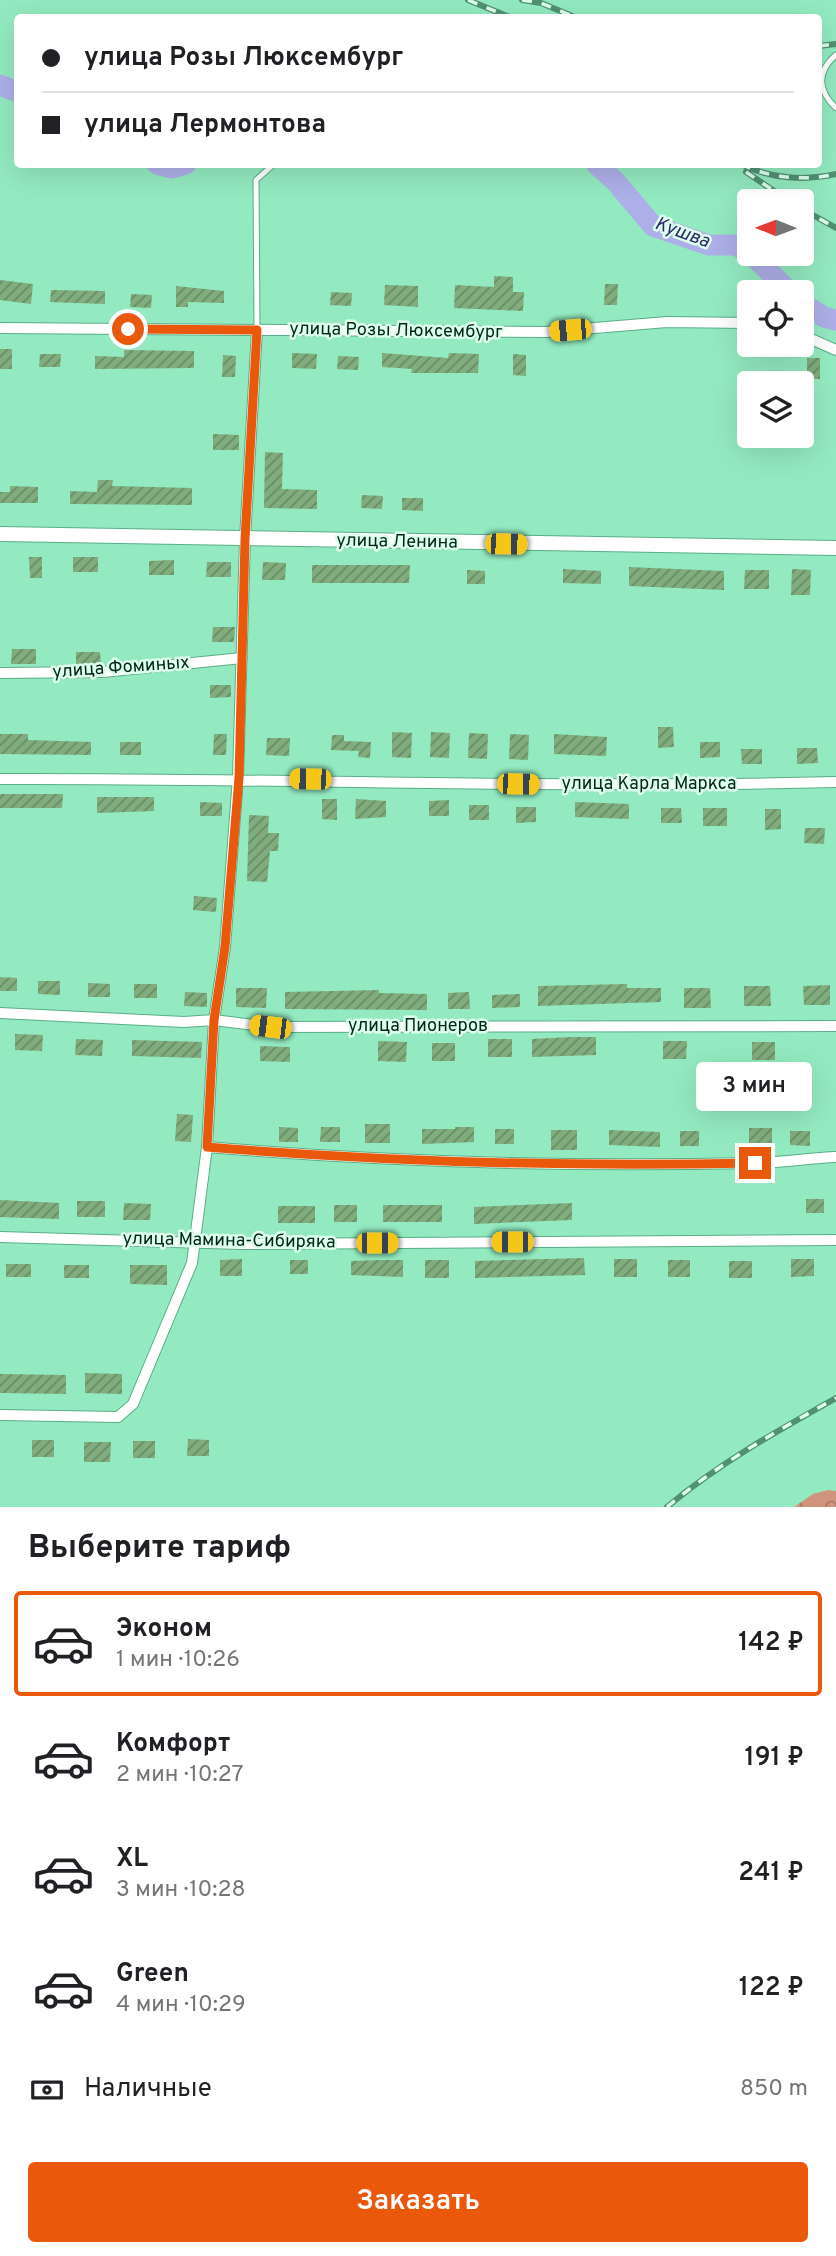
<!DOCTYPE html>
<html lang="ru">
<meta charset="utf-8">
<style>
body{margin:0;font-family:Overpass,sans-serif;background:#f2f2f2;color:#202124;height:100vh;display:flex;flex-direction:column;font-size:26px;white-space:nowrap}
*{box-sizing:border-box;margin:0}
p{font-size:23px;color:#757577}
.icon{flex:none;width:38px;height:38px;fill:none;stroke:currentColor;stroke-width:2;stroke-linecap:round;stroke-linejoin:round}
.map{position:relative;height:1507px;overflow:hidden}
.details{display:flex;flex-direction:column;background:#fff;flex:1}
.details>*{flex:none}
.banner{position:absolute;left:14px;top:14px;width:808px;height:154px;border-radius:7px;box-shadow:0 7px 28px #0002;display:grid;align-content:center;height:154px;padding:0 28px;background:#fff}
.needle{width:46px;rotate:271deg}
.tools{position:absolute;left:737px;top:189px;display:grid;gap:14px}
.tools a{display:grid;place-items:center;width:77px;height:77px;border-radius:7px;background:#fff;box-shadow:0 7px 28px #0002;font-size:35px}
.end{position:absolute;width:32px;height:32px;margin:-16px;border:9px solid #ea580c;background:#fff;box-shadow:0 0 0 4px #fff}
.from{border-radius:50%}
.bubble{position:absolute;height:49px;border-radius:7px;background:#fff;box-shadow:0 7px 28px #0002;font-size:23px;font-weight:600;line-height:49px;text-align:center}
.car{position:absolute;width:21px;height:42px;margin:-21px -10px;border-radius:9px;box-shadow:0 0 5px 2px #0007;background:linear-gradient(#f5c518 24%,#345 0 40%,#f5c518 0 76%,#345 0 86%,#f5c518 0)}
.banner b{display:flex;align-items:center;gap:24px;height:66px;font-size:26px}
.banner b+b{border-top:2px solid #e0e0e0}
.banner i{width:18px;height:18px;background:#202124}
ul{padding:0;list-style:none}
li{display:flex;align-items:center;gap:21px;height:105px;margin:0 14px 10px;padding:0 14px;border:4px solid transparent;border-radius:7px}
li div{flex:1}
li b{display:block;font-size:26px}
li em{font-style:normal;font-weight:600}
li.current{border-color:#ea580c}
li>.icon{width:63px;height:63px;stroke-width:1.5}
h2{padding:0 28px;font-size:32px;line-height:84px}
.pay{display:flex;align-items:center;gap:18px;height:77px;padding:0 28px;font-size:26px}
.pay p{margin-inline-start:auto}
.button{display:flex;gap:14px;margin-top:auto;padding:14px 28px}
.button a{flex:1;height:80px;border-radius:7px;background:#ea580c;color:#fff;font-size:28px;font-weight:600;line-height:80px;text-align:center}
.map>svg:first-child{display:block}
.forest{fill:url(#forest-crowns)}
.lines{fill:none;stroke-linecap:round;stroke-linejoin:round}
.river{stroke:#adafe8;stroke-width:21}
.building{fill:url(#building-hatch)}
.lane-casing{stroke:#59ae87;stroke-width:7}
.street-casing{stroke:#59ae87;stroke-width:12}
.secondary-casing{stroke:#59ae87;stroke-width:16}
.lane{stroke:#fff;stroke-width:5}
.street{stroke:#fff;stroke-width:10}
.secondary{stroke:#fff;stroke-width:14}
.rail-casing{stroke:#509173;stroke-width:6}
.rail{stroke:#ddfeed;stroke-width:3.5;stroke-dasharray:10;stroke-linecap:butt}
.route{stroke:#ea580c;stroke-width:9}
.labels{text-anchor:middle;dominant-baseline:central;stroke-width:5;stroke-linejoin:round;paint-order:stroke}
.street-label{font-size:18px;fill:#012718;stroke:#ddfeed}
.water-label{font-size:19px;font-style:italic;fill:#2d2769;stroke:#ddfeed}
</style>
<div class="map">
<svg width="836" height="1507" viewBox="0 0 836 1507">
<defs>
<pattern id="forest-crowns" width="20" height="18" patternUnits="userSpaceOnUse" patternTransform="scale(1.75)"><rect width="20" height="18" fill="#d0947d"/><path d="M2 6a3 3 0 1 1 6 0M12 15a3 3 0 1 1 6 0" fill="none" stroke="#a67965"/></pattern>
<pattern id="building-hatch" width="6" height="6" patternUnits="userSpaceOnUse" patternTransform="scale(1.75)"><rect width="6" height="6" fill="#81ac7d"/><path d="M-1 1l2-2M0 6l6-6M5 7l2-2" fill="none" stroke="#678c65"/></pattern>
</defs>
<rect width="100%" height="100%" fill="#93eac0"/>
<!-- forest -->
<path class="forest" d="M828,1490L836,1491V1507H794L813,1494Z"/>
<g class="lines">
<!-- river -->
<path class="river" d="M0,85L18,92
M157,164L172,168L186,164
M596,164L615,181L653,226L709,245H735L749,252
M751,254L790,292
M802,303L824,317L836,320"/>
</g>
<!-- building -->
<path class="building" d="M494,276L513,277V292H524L523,311L454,308L455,285L494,287Z
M0,280L33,284L31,304L0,300Z
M605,284H618L617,305H604Z
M385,285L418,286V307L384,305Z
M176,286L224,291V303L188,302V307H176Z
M51,290L105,291V304L50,302Z
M331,292L352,293L351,306L330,305Z
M131,294L152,295L151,308L130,307Z
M0,349H12V369H0Z
M124,350L194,351V368L95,369V356L124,357Z
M292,353L317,354L316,369L292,368Z
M382,353L448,358L449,353L479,354L478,373H411L412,369L382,367Z
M40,354H61L60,367H39Z
M513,354L526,355V376L513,375Z
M223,355L236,356L235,377H222Z
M338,356L359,357L358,370L337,369Z
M807,358H820V379H807Z
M213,434L239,435V450H213Z
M265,452L283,453L282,489L317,490V509L264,508Z
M98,480H113L112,486L192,488V505L70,504V491L97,492Z
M10,486L38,487V503H0V492H10Z
M362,495L383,496L382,509L361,508Z
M402,498H423V511L402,510Z
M29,557H42V578H30Z
M73,557H98V572H73Z
M174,560V575H149V561Z
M207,562H231V577H206Z
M263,562L286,563L285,580H262Z
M312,565H410L409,583H312Z
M629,567L724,571V590L629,586Z
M563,569L601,571V584L563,583Z
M792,569L811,570L810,595H791Z
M467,570L485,571V584H467Z
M745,570H769V589H744Z
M213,627H235L234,642H212Z
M12,649H36V664H11Z
M76,652H100L101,664H76Z
M210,685H231V697L210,698Z
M658,727H673L674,747L658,748Z
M392,732L412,733L411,758L392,757Z
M431,732L450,733L449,758L430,757Z
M469,733L488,734L487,759L468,758Z
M0,734H28V740L91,742V755L0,754Z
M214,734H227L226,755H213Z
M510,734L529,735L528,760L509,759Z
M554,734L607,737L606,756L554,754Z
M332,735H344V741L371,742L370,758L358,757L359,751L331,750Z
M267,738H290L289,756L266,755Z
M120,742H141V755H120Z
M700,742H720V757L700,758Z
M797,748H817L818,763L797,764Z
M741,749H762V764H742Z
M0,794H63L62,808H0Z
M97,797H154V811L97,813Z
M322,799H337V820L322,819Z
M356,799L386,801V817L355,819Z
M449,800V816H429V801Z
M200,802L222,803V816H200Z
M575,802L629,804V819L575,817Z
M469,805H489V820H469Z
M516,807H536V822L516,823Z
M661,808H681L682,823H661Z
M703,808H727V826H703Z
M765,809H781V829L765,830Z
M249,815L269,816L268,833H279L278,851H270L267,882L247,881Z
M805,828H825L824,844L804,843Z
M194,896L217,898L216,912L193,910Z
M0,977L17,978V991H0Z
M38,981H60V995L38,994Z
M88,983L110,984V997H88Z
M134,984H157V998H134Z
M627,984V988H661V1002L538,1006V986Z
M830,985V1005H804L803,986Z
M744,986H770L771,1006H744Z
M236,988H267L266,1008L236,1007Z
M684,988H710L711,1008H684Z
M379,990V993L427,994V1010L285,1009V992Z
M185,992L207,993V1007L184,1006Z
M469,992L470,1009H448V993Z
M520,994V1007L492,1008V995Z
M15,1034L43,1035L42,1051L15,1050Z
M572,1037H596V1055L532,1057V1039Z
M76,1039L103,1040L102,1056L75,1055Z
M488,1039H512V1057H488Z
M132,1040L202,1042L201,1058L132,1056Z
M378,1041L407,1042L406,1062L378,1061Z
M663,1041H687L686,1059H663Z
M752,1042H775V1060H752Z
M432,1043H455V1061H432Z
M260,1046L290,1047V1062L260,1061Z
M177,1114L193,1115L191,1142L175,1141Z
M365,1124H390V1143H365Z
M279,1127L298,1128V1142H279Z
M321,1127H340V1142H320Z
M455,1127H474V1142L422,1144V1129H455Z
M749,1128H772V1145H749Z
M495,1129H514V1144H495Z
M551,1130H577V1150H551Z
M609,1130L660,1132V1147L609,1145Z
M680,1131H699V1146H680Z
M790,1131H810V1146L790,1145Z
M806,1199H824V1213H806Z
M0,1200L59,1203V1219L0,1217Z
M77,1201H105V1217H77Z
M124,1203L151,1204L150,1220H123Z
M572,1203V1220L474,1224V1207Z
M334,1205H357V1222H334Z
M383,1205H442V1222H383Z
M278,1206H315V1223H278Z
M584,1258L585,1275L475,1278V1261Z
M242,1259V1276H220V1260Z
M614,1259H637V1277H614Z
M791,1259H814V1276L791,1277Z
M290,1260H308V1274H290Z
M381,1260H403V1277L351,1275V1261Z
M425,1260H449V1278H425Z
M668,1260H690V1277H668Z
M729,1261H752V1278H729Z
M6,1264H31V1277H6Z
M64,1265H89V1278H64Z
M130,1265H167V1285L130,1284Z
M85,1373L122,1374V1394L85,1393Z
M0,1374L66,1375V1394L0,1393Z
M188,1439L209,1440V1456H187Z
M32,1440H54V1457H32Z
M133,1441H155V1458H133Z
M84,1442H111L110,1462H84Z"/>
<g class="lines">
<!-- lane casing -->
<g class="lane-casing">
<path id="lane" d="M836,55C816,72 818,91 836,108
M257,330L256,180L274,164"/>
</g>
<!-- street casing -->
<g class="street-casing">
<path id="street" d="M0,328L546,332L667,322L749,323
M802,335L836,350
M0,673L103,672L242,658
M0,779C279,778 557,789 836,782
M0,1013L184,1022L214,1020L270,1027L836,1026
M207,1147C388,1162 570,1167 752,1163C780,1163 808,1158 836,1157
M0,1237L243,1244L836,1240
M0,1415L118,1417L133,1404L192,1263L207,1147L214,1020L225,947L238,778L245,539L257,330"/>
</g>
<!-- secondary casing -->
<g class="secondary-casing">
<path id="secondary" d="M0,534L836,548"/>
</g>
<!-- lane -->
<use href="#lane" class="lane"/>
<!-- street -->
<use href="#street" class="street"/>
<!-- secondary -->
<use href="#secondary" class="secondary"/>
<!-- rail casing -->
<g class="rail-casing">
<path id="rail" d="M468,0L512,18
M522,0L541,3L577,18
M819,46L836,44
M741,164C771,179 805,181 836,174
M746,172L789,201
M802,209L836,228
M667,1507C718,1464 777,1431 836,1398"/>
</g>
<!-- rail -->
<use href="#rail" class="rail"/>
</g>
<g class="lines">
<!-- route -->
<path class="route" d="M128,329L257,330L245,539L239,778L225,947L214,1020L207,1147C389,1162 572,1167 755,1163"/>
</g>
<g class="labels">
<!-- street labels -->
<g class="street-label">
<text transform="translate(396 331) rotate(1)">улица Розы Люксембург</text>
<text transform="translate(397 542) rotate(1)">улица Ленина</text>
<text transform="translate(121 668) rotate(-4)">улица Фоминых</text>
<text x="649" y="784">улица Карла Маркса</text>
<text x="418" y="1026">улица Пионеров</text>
<text transform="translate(229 1241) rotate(1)">улица Мамина-Сибиряка</text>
</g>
<!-- water labels -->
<g class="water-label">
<text transform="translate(682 233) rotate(20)">Кушва</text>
</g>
</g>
</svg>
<div class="tools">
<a><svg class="needle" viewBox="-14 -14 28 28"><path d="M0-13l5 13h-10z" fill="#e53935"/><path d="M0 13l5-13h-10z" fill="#757577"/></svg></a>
<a><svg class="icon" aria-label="locate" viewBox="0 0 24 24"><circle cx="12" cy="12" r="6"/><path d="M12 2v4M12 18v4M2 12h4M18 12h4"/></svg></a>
<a><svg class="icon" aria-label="layers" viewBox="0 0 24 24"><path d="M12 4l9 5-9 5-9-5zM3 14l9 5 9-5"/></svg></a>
</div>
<i class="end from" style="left:128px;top:329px"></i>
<i class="end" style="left:755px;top:1163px"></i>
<div class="bubble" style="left:696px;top:1062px;width:116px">3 мин</div>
<i class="car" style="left:570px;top:330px;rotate:265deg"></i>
<i class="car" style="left:506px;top:544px;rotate:91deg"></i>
<i class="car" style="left:310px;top:779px;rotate:271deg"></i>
<i class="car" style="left:518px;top:784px;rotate:91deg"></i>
<i class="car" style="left:270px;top:1027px;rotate:277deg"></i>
<i class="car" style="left:512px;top:1242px;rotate:270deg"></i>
<i class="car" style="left:377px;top:1243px;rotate:90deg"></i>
<div class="banner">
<b><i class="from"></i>улица Розы Люксембург</b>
<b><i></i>улица Лермонтова</b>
</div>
</div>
<section class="details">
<h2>Выберите тариф</h2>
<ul>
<li class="current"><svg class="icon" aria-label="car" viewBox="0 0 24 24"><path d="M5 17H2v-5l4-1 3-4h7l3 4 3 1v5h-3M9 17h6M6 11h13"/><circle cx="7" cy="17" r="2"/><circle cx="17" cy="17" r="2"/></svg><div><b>Эконом</b><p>1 мин · 10:26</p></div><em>142 ₽</em></li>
<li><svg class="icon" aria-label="car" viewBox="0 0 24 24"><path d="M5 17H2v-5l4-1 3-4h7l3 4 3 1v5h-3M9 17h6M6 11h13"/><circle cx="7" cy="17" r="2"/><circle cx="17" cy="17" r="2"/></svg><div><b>Комфорт</b><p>2 мин · 10:27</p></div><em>191 ₽</em></li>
<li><svg class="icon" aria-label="car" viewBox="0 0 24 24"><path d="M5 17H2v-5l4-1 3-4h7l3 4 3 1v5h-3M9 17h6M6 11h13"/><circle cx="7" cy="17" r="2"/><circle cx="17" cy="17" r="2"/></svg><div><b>XL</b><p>3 мин · 10:28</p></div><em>241 ₽</em></li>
<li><svg class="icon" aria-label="car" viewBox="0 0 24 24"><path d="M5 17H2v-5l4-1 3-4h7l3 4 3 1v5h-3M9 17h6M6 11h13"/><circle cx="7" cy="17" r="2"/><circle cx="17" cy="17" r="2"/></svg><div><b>Green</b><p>4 мин · 10:29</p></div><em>122 ₽</em></li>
</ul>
<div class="pay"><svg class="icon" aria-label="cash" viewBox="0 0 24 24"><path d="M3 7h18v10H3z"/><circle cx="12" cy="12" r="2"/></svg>Наличные<p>850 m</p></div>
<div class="button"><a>Заказать</a></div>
</section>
